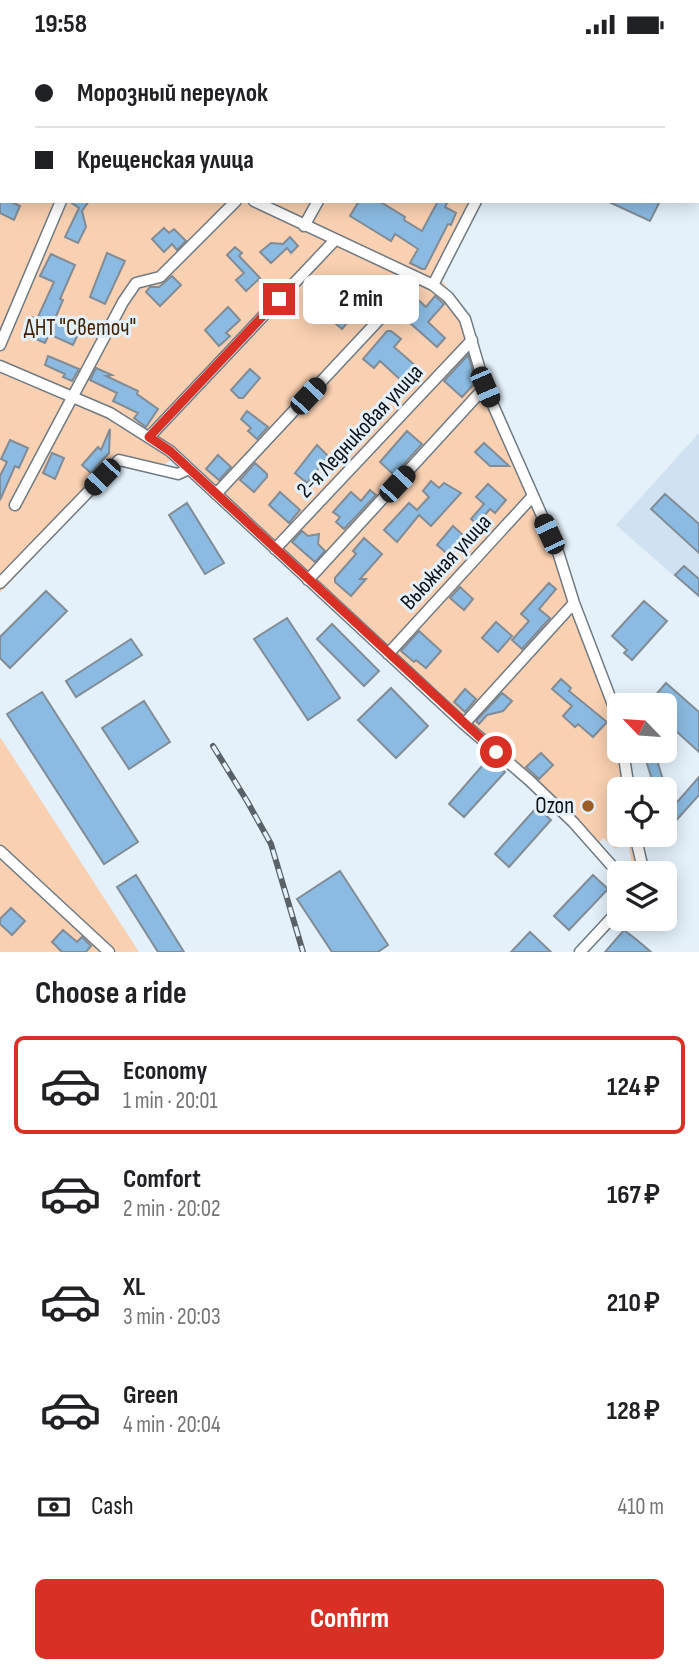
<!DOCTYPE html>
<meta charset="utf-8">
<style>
body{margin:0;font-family:"Sofia Sans Condensed",sans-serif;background:#f2f2f2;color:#202124;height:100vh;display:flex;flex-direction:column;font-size:26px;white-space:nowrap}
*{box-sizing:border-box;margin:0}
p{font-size:23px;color:#757577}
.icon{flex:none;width:38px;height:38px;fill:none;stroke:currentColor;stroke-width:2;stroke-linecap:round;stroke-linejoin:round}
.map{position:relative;height:903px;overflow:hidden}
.sheet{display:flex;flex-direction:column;background:#fff;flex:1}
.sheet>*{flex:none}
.hud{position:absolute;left:0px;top:0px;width:700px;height:154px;box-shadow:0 4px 18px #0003;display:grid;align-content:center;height:154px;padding:0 35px;background:#fff}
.needle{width:46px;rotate:295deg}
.tools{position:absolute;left:607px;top:644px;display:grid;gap:14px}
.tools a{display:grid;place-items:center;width:70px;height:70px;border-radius:10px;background:#fff;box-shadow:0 4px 18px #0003;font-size:35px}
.end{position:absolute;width:32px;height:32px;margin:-16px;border:9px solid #d93025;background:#fff;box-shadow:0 0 0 4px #fff}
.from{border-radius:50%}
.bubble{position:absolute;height:49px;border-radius:10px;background:#fff;box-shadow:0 4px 18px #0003;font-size:23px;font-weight:700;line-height:49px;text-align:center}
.car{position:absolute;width:21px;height:42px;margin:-21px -10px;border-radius:9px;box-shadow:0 0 5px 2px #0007;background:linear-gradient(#222 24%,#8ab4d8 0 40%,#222 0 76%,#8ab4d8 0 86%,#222 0)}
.hud b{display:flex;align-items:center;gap:24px;height:66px;font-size:26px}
.hud b+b{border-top:2px solid #e0e0e0}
.hud i{width:18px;height:18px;background:#202124}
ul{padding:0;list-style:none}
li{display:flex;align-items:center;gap:21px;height:98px;margin:0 14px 10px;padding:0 21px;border:4px solid transparent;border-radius:10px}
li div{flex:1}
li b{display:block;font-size:26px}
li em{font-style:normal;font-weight:700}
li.active{border-color:#d93025}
li>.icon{width:63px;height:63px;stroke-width:1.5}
h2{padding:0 35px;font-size:32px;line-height:84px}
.pay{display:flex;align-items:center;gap:18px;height:77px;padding:0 35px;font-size:26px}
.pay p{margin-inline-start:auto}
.button{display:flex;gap:14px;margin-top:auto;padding:14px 35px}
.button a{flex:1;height:80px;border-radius:10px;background:#d93025;color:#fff;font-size:28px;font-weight:700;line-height:80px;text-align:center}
.status{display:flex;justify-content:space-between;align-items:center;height:49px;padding:0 35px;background:#fff;direction:ltr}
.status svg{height:19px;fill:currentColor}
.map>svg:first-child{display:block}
.built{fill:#d0e2f1}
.green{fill:#f9d0b1}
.building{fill:#8bbbe2;stroke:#818c96;stroke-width:2}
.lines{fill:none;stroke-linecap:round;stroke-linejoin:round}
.street-casing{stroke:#6f7a83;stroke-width:13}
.secondary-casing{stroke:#6f7a83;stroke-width:18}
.street{stroke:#fff;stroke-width:10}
.secondary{stroke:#e1f0fc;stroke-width:14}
.rail-casing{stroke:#5b6267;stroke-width:6}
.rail{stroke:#e4f1fb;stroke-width:3.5;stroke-dasharray:10;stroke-linecap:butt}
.route{stroke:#d93025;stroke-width:9}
.poi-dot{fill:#9d5e25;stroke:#e4f1fb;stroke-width:2.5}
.labels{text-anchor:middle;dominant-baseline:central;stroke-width:6;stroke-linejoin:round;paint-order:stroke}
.park-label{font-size:23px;fill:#412204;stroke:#e4f1fb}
.street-label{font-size:23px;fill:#0d1114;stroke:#e4f1fb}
.poi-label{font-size:23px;fill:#0d1114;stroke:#e4f1fb;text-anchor:end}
</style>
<div class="status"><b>19:58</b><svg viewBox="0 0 49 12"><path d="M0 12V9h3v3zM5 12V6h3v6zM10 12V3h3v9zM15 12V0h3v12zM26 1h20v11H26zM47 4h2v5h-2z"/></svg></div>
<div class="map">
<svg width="699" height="903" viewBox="0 0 699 903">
<rect width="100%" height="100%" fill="#e4f1fb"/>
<!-- built -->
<path class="built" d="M699,384V549L616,476Z"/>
<!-- green -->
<path class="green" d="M0,0H551L2,2V152H474L439,228L467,265L533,447L608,634L627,740H620V786H635L642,824H633L628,792L616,800L603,789L598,796L181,403L164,416L122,415L0,544Z
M0,688L139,903H0Z"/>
<!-- building -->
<path class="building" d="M0,147L2,152H10L20,157L14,171L0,164Z
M69,152H89L82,162L86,178L78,194L65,188L79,159Z
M359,152H379L405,168L404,171L422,182L438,152H448L445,158L456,164L451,176L448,175L425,220H422L410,214L418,200L395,185L391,192L350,167Z
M607,152H660L650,172Z
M164,179L169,184L174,180L186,192L177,201L172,195L164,203L152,190Z
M290,188L298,197L291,204L287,199L271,214L260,203L271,194L283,195Z
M235,198L242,204L239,207L260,229L246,242L236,231L244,224L227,206Z
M107,204L125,212L105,255L90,248Z
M51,205L75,216L60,250L63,251L54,272L79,283L73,296L49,285L45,294L24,285L32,268L37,270L54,233L40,227Z
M172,227L181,236L160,257L146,243L150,238H159Z
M336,236L349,249L330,269L352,268L342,280L315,257Z
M413,246L426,258L435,247L444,255L428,273L445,289L437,298L401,266H413L405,258V255Z
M228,258L240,271L226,284L230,287L219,297L205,281Z
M387,282H391L401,290L394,298L417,318L404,334L380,312L374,319L363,310Z
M468,306L476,333L462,348L444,332Z
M48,307L79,320L72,332L63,328L65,325L45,316Z
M96,319L112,326L106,327L138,342L137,345L158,360L146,378L134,369L138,364L113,352L117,344L90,331Z
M250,320L260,329L243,349H239L231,341Z
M247,362L268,378L257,390L248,382L251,379L241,370Z
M110,380L109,404L91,424L82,416L98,398L101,401Z
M407,382L422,395L394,426L380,413Z
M10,391L28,399L19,419L15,417L0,451V427L7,413L1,410Z
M484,394L495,404L509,417H490L475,403Z
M317,396L328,407L307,434L295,424Z
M52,404L64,409L55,430L43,424Z
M218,406L231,418L219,431L206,420Z
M255,414L267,425V428L254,443L240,431Z
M431,432L439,439L444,434L461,444L431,477L419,466L397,493L384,481L409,454L417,461L429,448L423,442Z
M488,435L506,451L495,464L490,460L477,475L471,470L484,455L476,448Z
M370,441L376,446L344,480L336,473L340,468L333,463L351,443L361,452Z
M280,443L300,461L289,474L269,456Z
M665,445L699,475V504L651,460Z
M187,454L224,514L205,525L169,466Z
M453,477L463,486L456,494L459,497L450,507L437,496Z
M302,482L308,487L319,485L318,495L325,502L315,513L292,493Z
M364,489L382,505L360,530H366L351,547L335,533V529L356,505L353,502Z
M684,517L699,530V547L675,526Z
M549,534L556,540L539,560L550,569L522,600L512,591L529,572L521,565Z
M460,538L473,550L464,561L450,549Z
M46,542L67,562L10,619L0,609V588Z
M644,552L667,572L632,611L624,604L627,601L612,587Z
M287,569L340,649L308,671L254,590Z
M496,573L512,587L498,603L482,589Z
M332,575L379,622L364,637L317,590Z
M419,582L441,602L426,619L416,611L414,613L401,602Z
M131,590L142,606L76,648L66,632Z
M561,630L571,639L569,642L607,673L593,688L578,675L575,678L563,667L572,657L552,640Z
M666,634L699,663V703L665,672V656H647Z
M391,639L428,677L396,709L358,671Z
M465,640L476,650L465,663L454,653Z
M42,643L138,793L104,815L7,665Z
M502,644L512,652L503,662L487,666L479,675L476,672Z
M144,652L170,693L129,720L102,679Z
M643,702H654L666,740H655Z
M541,704L553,716L539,730L526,718Z
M489,709L505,723L464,768L449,755Z
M699,728V746L665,784V744L667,743L672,759Z
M537,758L551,771L509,818L495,805Z
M340,822L388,896L378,903H332L297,850Z
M136,826L184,903H158L117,838Z
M593,826L608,840L569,881L554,867Z
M11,859L25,872L12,886L0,875V870Z
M63,881L77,893L82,888L91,897L86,903H62L52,893Z
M624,881L637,891L651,903H605Z
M530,883L551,903H511Z"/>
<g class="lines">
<!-- street casing -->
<g class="street-casing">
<path id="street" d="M64,0L65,2
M440,0L444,2
M9,2L10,0
M173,2L174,0
M243,2L244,0
M399,2L400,0
M554,2L555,0
M0,23L2,19
M0,99H2
M254,152L433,236L448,248L465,270L485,338L558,503L574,554L620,674
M304,177L318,152
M433,236L476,152
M0,296L61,152
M0,317L110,364L170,402L464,675L529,731L573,773L620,826
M149,388L335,191
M216,445L418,229
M15,456L123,253L136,234L160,228L236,152
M275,500L472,291
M308,531L485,338
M0,534L119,411L178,425L189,420
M388,605L532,448
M464,675L574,554
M623,702L629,740
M635,786L644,824
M0,802L109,903
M580,903L620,860"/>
</g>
<!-- secondary casing -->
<g class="secondary-casing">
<path id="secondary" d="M652,0L653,2
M698,77L699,78"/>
</g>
<!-- street -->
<use href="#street" class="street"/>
<!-- secondary -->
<use href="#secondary" class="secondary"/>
<!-- rail casing -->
<g class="rail-casing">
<path id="rail" d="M213,697L247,752L271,795L303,903"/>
</g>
<!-- rail -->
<use href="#rail" class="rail"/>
</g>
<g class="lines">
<!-- route -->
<path class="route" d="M279,250L149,388L170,402L496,703"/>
</g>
<!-- markers -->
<circle class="poi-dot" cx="588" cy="757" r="7"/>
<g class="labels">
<!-- park labels -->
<g class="park-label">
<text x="80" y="279">ДНТ "Светоч"</text>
</g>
<!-- street labels -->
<g class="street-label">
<text transform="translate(360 382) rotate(-47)">2-я Ледниковая улица</text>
<text transform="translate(446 513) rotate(-47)">Вьюжная улица</text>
</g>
<!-- poi labels -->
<g class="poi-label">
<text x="574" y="757">Ozon</text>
</g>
</g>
</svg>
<div class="tools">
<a><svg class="needle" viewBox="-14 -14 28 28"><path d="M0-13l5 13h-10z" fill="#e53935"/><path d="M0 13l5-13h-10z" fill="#757577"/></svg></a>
<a><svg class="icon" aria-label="locate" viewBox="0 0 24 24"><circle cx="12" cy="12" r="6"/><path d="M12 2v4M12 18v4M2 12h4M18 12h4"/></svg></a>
<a><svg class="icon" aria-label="layers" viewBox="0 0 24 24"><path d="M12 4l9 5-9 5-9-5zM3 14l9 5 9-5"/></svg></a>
</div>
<i class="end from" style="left:496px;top:703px"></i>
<i class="end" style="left:279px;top:250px"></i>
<div class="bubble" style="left:303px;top:226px;width:116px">2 min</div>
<i class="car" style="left:485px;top:338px;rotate:157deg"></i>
<i class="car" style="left:308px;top:347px;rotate:43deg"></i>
<i class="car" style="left:102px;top:428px;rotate:224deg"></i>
<i class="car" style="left:397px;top:435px;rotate:43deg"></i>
<i class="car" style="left:549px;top:485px;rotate:335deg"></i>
<div class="hud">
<b><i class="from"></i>Морозный переулок</b>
<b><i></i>Крещенская улица</b>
</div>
</div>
<section class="sheet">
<h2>Choose a ride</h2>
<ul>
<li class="active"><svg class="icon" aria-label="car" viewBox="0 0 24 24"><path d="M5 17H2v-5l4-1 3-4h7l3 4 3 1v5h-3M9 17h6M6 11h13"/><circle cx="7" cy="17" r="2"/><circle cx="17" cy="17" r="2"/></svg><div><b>Economy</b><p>1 min · 20:01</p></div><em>124 ₽</em></li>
<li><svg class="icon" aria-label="car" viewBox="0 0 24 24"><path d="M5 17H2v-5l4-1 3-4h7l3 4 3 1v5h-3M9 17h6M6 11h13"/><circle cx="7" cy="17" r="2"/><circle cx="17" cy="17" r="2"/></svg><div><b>Comfort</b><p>2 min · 20:02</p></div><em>167 ₽</em></li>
<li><svg class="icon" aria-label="car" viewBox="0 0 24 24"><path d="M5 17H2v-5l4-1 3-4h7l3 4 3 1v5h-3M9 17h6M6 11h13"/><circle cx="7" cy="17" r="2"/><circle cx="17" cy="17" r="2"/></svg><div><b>XL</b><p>3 min · 20:03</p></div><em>210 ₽</em></li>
<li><svg class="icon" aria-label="car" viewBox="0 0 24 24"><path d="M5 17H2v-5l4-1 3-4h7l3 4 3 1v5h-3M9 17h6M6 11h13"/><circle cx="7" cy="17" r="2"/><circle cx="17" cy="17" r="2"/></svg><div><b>Green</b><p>4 min · 20:04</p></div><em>128 ₽</em></li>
</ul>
<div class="pay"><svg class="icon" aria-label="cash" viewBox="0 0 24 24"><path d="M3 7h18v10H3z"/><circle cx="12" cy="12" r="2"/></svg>Cash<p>410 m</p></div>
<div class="button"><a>Confirm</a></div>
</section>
